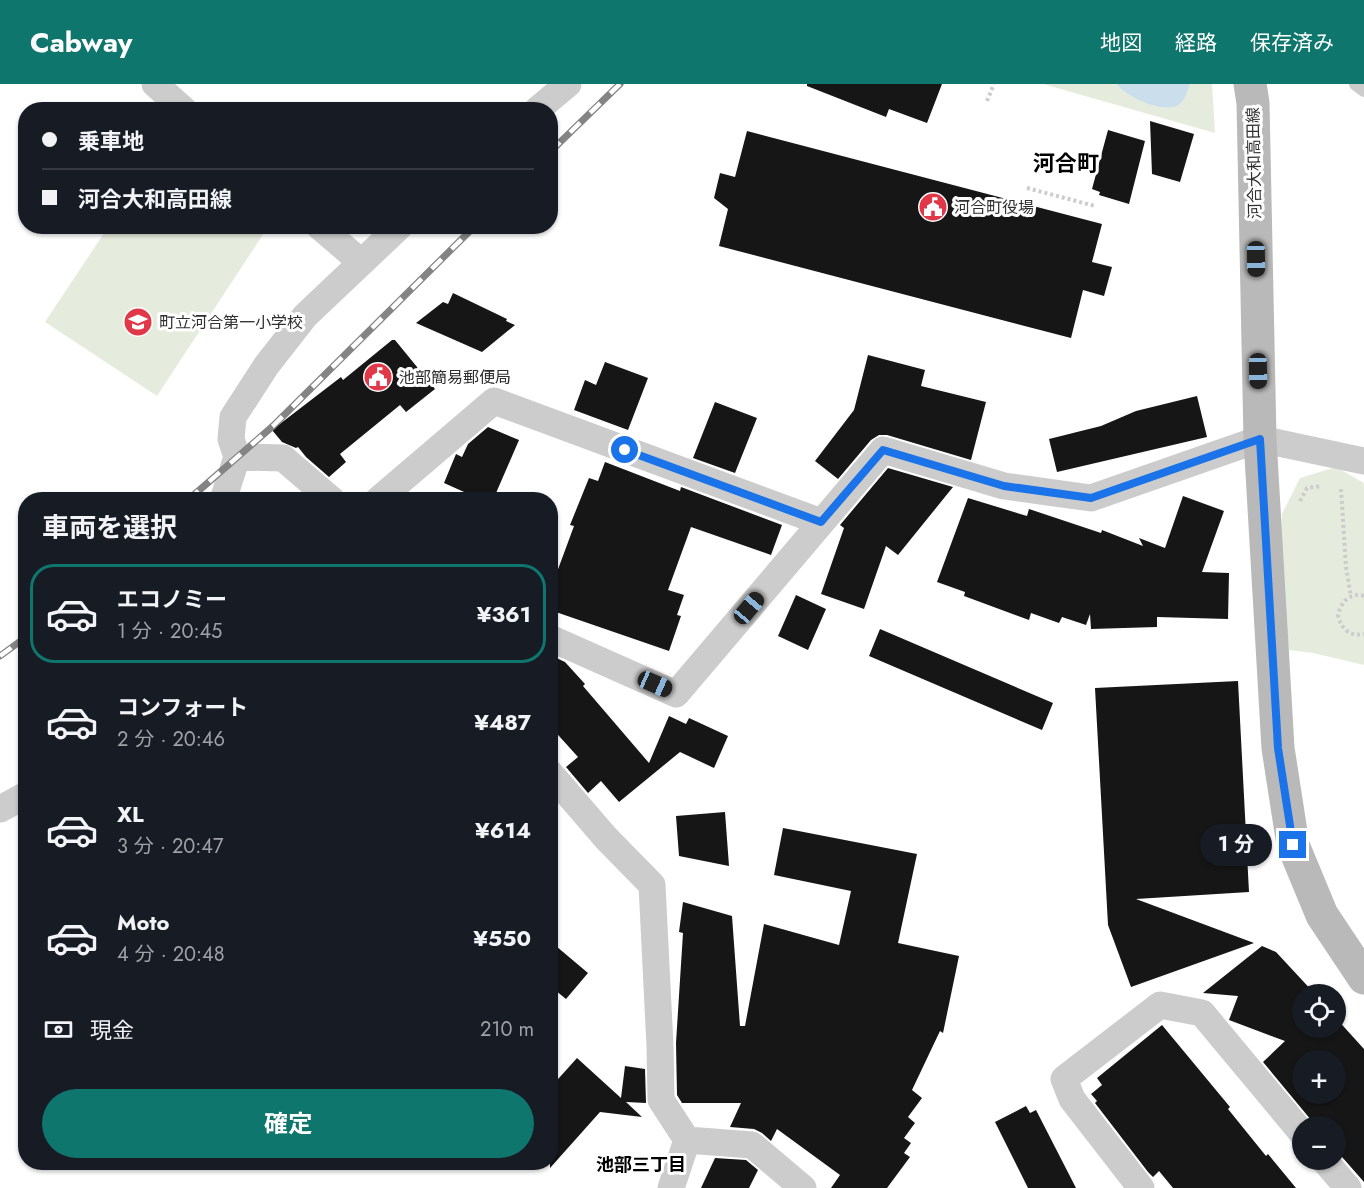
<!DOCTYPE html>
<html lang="ja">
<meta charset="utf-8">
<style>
body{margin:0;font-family:Jost,"Noto Sans JP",sans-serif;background:#20242c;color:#f1f3f6;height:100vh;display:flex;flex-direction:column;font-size:22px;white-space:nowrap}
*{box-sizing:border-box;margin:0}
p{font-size:20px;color:#9ea1a6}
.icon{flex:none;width:33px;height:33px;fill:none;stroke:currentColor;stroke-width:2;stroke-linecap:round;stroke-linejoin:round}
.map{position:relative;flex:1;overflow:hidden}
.panel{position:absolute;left:18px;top:408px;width:540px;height:678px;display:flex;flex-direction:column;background:#171b24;border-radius:24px;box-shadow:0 2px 4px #0004}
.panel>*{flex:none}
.guide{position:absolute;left:18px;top:18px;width:540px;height:132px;border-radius:24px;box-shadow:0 2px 4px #0004;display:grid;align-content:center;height:132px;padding:0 24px;background:#171b24}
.fabs{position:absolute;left:1292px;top:900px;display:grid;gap:12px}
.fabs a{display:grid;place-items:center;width:54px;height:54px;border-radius:50%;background:#171b24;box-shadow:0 2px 4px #0004;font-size:30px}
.end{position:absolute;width:27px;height:27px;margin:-14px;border:8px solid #1a73e8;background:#fff;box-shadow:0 0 0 3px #fff}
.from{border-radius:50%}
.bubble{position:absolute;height:42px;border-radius:21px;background:#171b24;box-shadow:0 2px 4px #0004;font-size:20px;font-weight:700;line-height:42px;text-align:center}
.car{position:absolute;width:18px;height:36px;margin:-18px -9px;border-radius:8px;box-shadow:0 0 4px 2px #0007;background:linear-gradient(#222 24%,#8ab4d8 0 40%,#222 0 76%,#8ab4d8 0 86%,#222 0)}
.guide b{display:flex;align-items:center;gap:21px;height:57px;font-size:22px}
.guide b+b{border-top:2px solid #363941}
.guide i{width:15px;height:15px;background:#f1f3f6}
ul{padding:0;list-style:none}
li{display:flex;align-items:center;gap:18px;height:99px;margin:0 12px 9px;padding:0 12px;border:3px solid transparent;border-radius:24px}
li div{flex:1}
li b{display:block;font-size:22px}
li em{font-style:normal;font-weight:700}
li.selected{border-color:#0f766e}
li>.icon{width:54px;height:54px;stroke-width:1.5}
h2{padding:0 24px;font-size:27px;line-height:72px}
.pay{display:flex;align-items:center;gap:15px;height:66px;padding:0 24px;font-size:22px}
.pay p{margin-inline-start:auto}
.cta{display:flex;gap:12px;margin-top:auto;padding:12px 24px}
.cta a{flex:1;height:69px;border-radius:36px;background:#0f766e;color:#fff;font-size:24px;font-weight:700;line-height:69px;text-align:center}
header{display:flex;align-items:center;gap:36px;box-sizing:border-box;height:84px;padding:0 30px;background:#0f766e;color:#fff}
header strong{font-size:28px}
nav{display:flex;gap:33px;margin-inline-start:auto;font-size:21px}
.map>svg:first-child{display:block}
.green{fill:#e6ecdd}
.water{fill:#cadfeb}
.building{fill:#161616;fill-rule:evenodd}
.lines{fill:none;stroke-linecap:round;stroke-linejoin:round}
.path{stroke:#ccc;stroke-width:4;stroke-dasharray:3 3;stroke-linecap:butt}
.lane{stroke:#ccc;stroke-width:14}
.street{stroke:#ccc;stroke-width:27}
.secondary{stroke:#b9b9b9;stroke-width:33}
.rail-casing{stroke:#848484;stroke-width:7}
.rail{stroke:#fff;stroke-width:4.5;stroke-dasharray:14;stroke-linecap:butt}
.route{stroke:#1a73e8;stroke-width:8}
.labels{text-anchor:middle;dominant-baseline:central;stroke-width:6;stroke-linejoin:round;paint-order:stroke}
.street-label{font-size:16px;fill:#2f2f2f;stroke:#fff}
.poi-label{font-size:16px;fill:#2f2f2f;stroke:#fff;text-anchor:start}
.neighbourhood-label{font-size:18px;font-weight:bold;fill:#000;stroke:#fff}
.district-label{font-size:22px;font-weight:bold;fill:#000;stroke:#fff}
</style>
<header>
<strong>Cabway</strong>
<nav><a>地図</a><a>経路</a><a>保存済み</a></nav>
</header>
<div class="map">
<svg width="1364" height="1104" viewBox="0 0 1364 1104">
<rect width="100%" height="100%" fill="#fff"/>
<!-- green -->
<path class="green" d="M1043,0H1212L1215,49Z
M254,142L264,149L157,312L45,238L108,143Z
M1336,383L1364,399V581L1313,569L1289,566L1279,498L1282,430L1300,394Z"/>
<!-- water -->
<path class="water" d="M1117,0H1190C1187,7 1185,17 1178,21C1163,30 1126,13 1117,0Z"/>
<!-- building -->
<path class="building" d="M807,0H942L927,39L889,25L886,33L807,2Z
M1150,37L1194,50L1180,98L1152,90Z
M1108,46L1145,57L1129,120L1099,111L1100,108L1092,105Z
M747,47L1102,140L1092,178L1112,183L1104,212L1083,206L1071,254L719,162L728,125L714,114L720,89L735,93Z
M453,209L507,235L506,237L515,241L482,268L416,239L443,218L448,220Z
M392,256H395L435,305L406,328L400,321L340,370L346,378L329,393L306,373L298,363L296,364L282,358L272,346L341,293L343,296Z
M868,271L925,286L921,302L986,318L971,376L887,351H879L871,356L838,395L815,377L854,326Z
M605,278L648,294L628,346L574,326L585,296L596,301Z
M1197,312L1207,353L1057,388L1049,355L1101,342L1136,327Z
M715,318L757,334L735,389L693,374Z
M488,343L519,356L493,416H482L444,399L456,370L462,373L468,360Z
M605,378L680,407L681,403L782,441L771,471L691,443L668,506L684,511L677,531L681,532L669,567L550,526V507L574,442L570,441L589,394L598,397Z
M888,384L953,403L898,471L886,462L864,525L821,510L844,444L840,441Z
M1183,412L1224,427L1202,488L1229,489L1228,535L1157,533V543L1091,545L1090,530L1086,541L1062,533L1059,539L1031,529L1029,536L964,512L965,508L937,498L968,414L1027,432L1029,425L1101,449L1102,446L1143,462L1139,454L1165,464Z
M796,511L826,525L808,566L778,552Z
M880,545L1053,619L1042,646L869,572Z
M550,571L565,578L585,600L583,602L649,679L669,632L686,640L689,634L728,652L714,684L680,668L619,718L601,697L588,709L566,683L578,673L550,642Z
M1238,597L1249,808L1136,815L1254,859L1131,903L1108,841L1095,604Z
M725,728L729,782L679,772L676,732Z
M783,744L917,770L898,859L959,872L943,949L940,947L912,1006L922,1014L908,1033L915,1039L904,1054L911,1059L904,1069L910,1073L887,1104H831L840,1091L777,1045L771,1057L762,1049L754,1045L730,1043L741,1019H682L677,1011L676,959L683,849L679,848L683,818L732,832L740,942H745L764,840L839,861L851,807L774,791Z
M550,857L588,889L566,915L550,902Z
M1262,862L1276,868L1315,910H1302V944H1335V933L1364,965V1098L1335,1065V1042H1316L1263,978L1285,957L1229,936L1238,912L1203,909ZM1302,976H1335V1010H1302Z
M1162,941L1230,1023L1228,1025L1266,1072L1268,1070L1296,1104H1173L1159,1087L1153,1093L1148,1088L1095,1019L1097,1017L1091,1010L1102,1001L1097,994Z
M577,974L621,1014L625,982L645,985L646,1019L626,1018L642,1033L600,1028L550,1084V1004Z
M1026,1022L1030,1029L1036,1026L1076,1104H1028L995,1038Z
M715,1074L746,1076L758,1086L749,1104H701Z"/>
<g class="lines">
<!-- path -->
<path class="path" d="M987,17L994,0
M1027,104L1095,122
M1341,405L1346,483L1351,512
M1300,417L1307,404L1321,402
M1364,512C1350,508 1341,518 1338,531C1341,545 1350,553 1364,550"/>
<!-- lane -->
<path class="lane" d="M1356,0L1364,6"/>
<!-- street -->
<path class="street" d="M155,0L184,26
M537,26L568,0
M319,142L361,178
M237,373L283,374L332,416
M223,416L237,373L231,355L233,333L266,282L305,232L400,142
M378,416L494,317L821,438
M550,554L676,610L883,366L1004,402L1091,414L1260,355L1364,377
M550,689L606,754L652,801L660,962L661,1016L687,1056L752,1061L803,1104
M0,725L26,711
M1324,1076L1348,1104
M671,1104L687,1056
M1141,1104L1072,1015L1064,995L1160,921L1202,929L1302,1049"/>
<!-- secondary -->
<path class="secondary" d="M1250,0L1253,19L1260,355L1278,664L1293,761L1322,831L1364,894"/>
<!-- rail casing -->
<g class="rail-casing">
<path id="rail" d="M550,68L620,0
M188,416L273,342L475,142
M0,572L26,553"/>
</g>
<!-- rail -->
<use href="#rail" class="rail"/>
</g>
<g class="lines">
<!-- route -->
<path class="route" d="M625,366L821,438L883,366L1004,402L1091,414L1260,355L1278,664L1293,761"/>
</g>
<!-- icons -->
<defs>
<g id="civic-disc" transform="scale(1.5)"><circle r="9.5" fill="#e03749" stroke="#fff"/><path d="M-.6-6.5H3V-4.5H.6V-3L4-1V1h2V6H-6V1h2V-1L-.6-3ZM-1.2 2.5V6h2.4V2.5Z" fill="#fff"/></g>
<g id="school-disc" transform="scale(1.5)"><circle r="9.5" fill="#e03749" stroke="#fff"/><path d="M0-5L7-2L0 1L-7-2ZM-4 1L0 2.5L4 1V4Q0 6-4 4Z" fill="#fff"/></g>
</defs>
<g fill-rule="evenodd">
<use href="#civic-disc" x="933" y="123"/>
<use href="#school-disc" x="138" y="238"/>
<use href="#civic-disc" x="378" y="293"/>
</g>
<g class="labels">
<!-- street labels -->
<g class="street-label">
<text transform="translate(1254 79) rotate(-91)">河合大和高田線</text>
</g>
<!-- poi labels -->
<g class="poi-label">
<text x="954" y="123">河合町役場</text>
<text x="159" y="238">町立河合第一小学校</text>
<text x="399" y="293">池部簡易郵便局</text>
</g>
<!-- neighbourhood labels -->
<g class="neighbourhood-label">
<text x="641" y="1081">池部三丁目</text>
</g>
<!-- district labels -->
<g class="district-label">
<text x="1066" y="79">河合町</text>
</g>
</g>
</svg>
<div class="fabs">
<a><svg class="icon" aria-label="locate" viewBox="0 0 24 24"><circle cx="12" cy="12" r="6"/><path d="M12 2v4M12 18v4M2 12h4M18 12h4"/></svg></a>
<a>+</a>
<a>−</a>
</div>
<i class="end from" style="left:625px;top:366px"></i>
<i class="end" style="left:1293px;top:761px"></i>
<div class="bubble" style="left:1200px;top:740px;width:72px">1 分</div>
<i class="car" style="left:1256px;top:175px;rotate:179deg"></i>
<i class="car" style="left:1258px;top:287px;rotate:179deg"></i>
<i class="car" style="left:749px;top:524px;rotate:40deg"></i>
<i class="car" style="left:655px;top:600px;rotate:114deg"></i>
<div class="guide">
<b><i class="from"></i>乗車地</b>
<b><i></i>河合大和高田線</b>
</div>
<section class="panel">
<h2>車両を選択</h2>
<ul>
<li class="selected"><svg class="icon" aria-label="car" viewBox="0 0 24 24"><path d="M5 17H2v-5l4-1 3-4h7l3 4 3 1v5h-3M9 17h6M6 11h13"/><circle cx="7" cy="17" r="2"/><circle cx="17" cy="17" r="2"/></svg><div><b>エコノミー</b><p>1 分 · 20:45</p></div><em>¥361</em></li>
<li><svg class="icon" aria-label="car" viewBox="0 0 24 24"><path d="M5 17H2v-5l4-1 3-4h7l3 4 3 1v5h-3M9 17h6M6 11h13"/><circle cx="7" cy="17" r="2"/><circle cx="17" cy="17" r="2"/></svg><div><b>コンフォート</b><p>2 分 · 20:46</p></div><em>¥487</em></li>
<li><svg class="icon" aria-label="car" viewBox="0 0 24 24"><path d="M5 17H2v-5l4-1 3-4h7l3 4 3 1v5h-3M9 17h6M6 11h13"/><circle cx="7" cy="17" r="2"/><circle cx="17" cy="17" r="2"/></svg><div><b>XL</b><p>3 分 · 20:47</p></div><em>¥614</em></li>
<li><svg class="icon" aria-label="car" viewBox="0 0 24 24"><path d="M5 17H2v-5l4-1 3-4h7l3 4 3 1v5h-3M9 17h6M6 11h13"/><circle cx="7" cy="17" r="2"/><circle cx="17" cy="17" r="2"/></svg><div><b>Moto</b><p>4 分 · 20:48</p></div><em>¥550</em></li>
</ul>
<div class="pay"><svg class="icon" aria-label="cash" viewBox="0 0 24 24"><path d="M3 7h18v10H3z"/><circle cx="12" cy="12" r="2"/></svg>現金<p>210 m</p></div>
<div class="cta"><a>確定</a></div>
</section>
</div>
